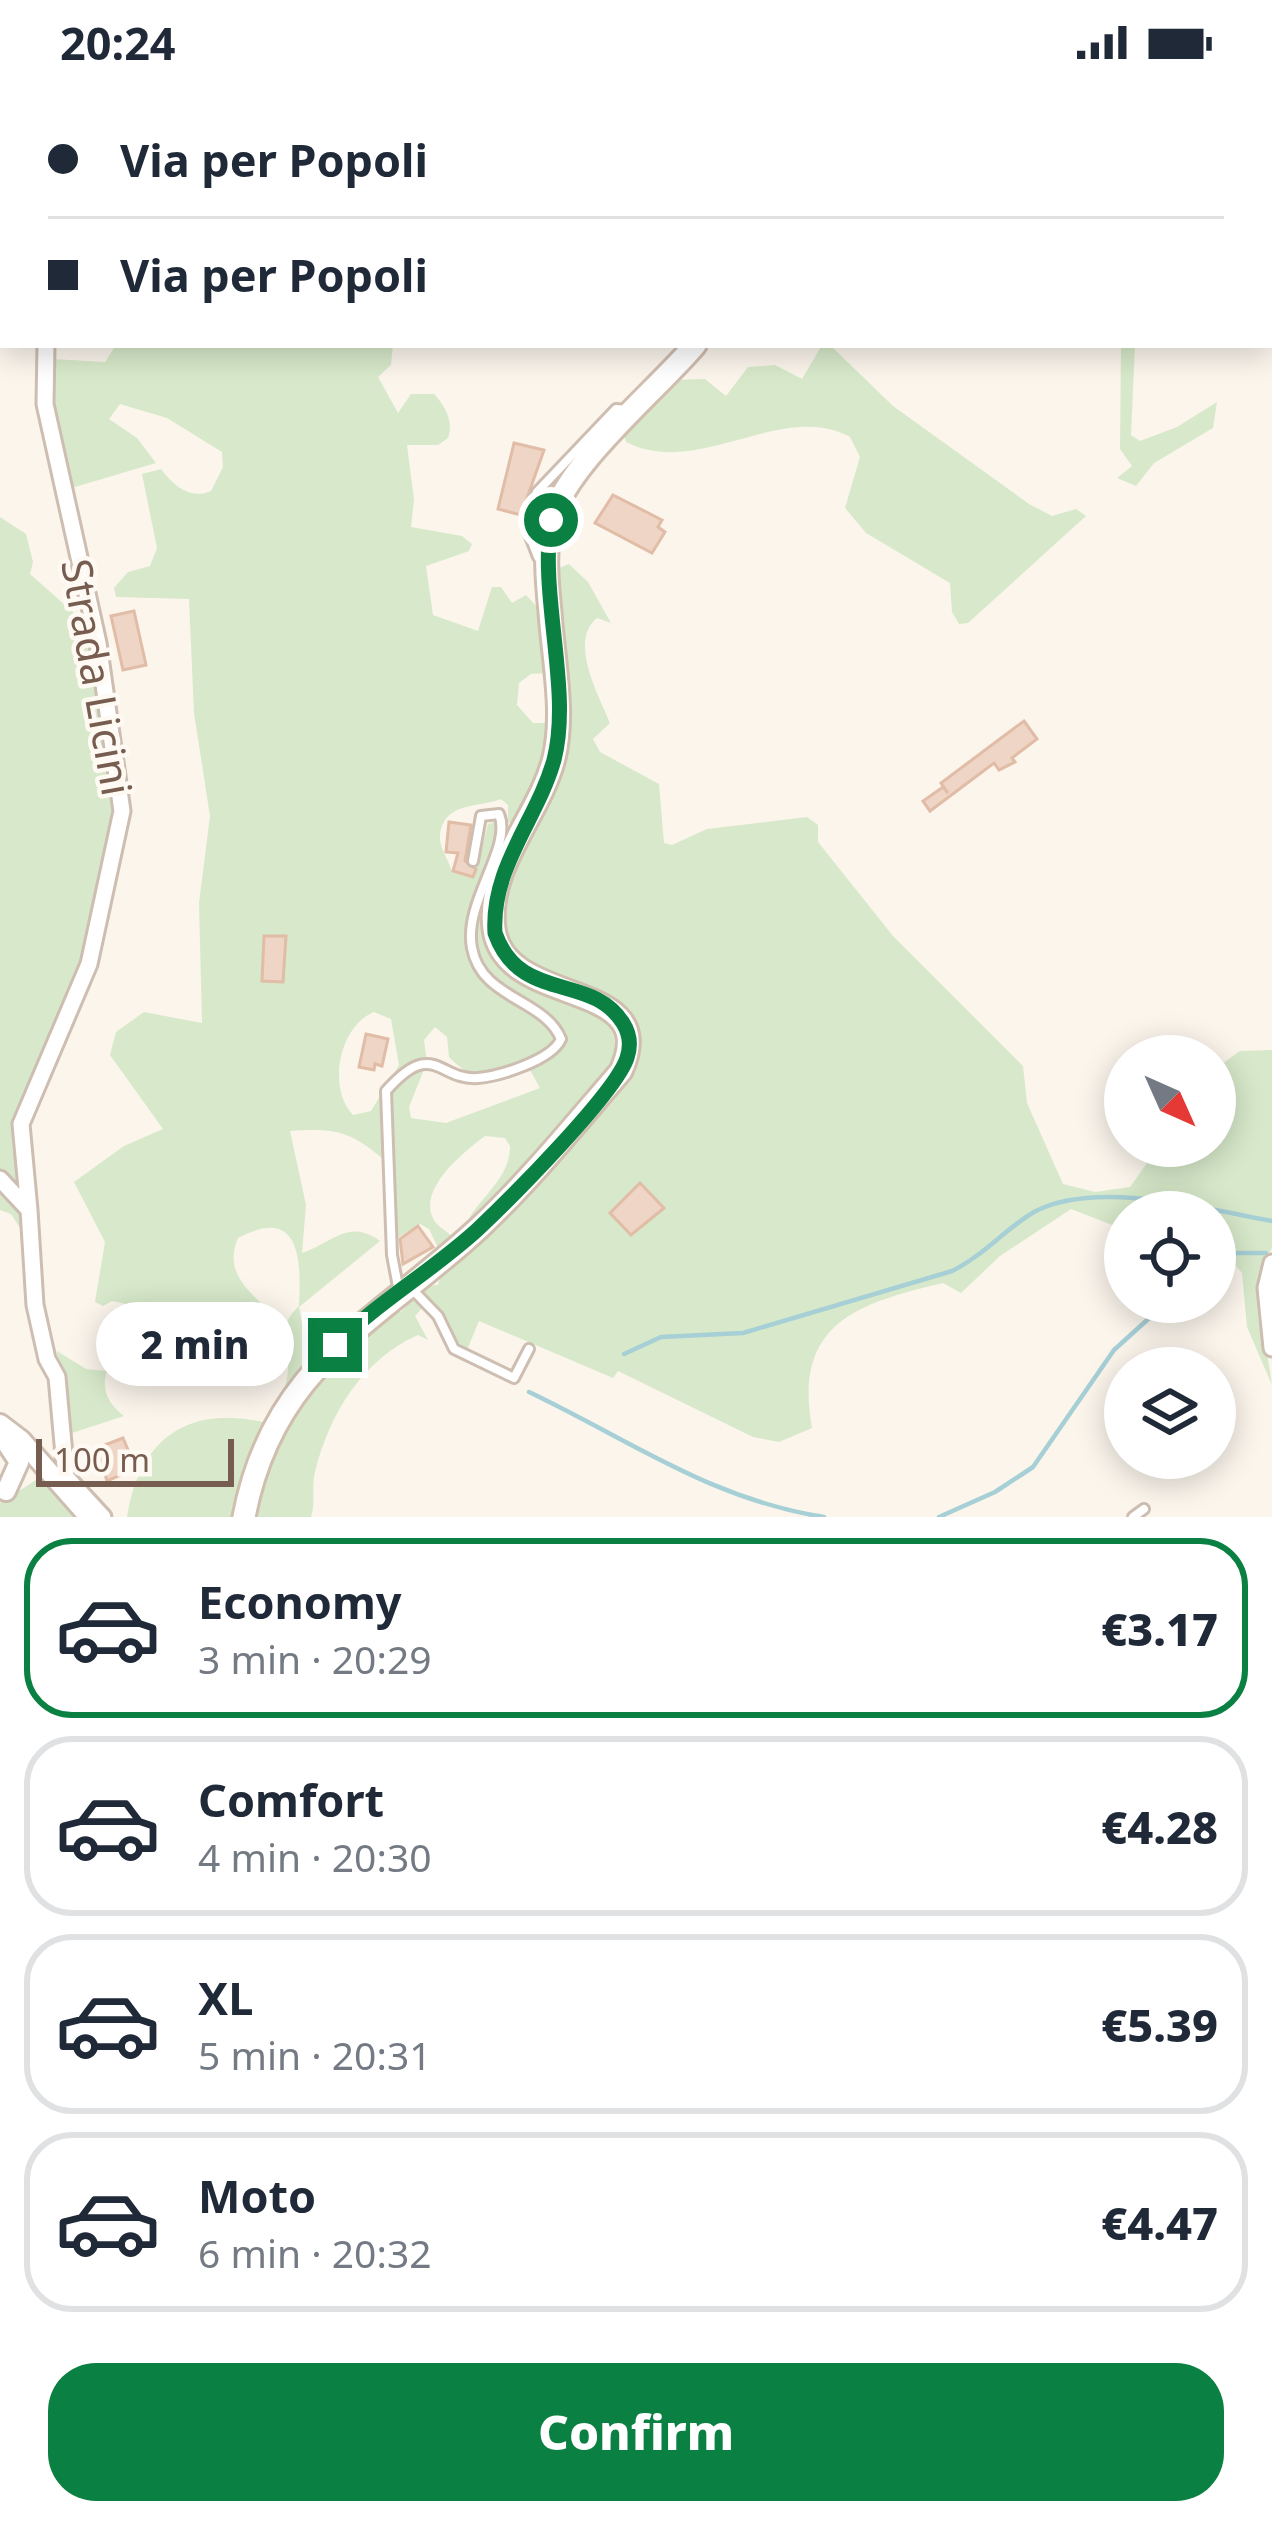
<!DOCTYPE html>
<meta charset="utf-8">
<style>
body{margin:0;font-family:"Noto Sans",sans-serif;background:#f6f6f7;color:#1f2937;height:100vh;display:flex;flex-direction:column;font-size:45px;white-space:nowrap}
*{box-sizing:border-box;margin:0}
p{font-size:39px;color:#747a83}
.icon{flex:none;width:66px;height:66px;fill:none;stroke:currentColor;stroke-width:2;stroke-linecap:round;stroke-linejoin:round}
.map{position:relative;height:1433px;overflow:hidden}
.details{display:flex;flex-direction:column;background:#fff;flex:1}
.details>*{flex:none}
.hud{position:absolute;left:0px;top:0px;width:1272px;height:264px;box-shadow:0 6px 30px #0003;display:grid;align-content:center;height:264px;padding:0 48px;background:#fff}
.needle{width:78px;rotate:135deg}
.tools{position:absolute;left:1104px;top:951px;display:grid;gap:24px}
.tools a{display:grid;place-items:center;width:132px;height:132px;border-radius:50%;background:#fff;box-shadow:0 6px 30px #0003;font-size:60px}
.scale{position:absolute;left:36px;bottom:30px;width:198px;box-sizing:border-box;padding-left:12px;border:6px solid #765d4f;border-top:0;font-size:33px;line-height:42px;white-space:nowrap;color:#765d4f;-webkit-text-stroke:9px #fef9f2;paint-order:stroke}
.end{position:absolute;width:54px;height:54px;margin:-27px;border:15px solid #0b8043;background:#fff;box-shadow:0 0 0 6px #fff}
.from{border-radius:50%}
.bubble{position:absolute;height:84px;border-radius:42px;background:#fff;box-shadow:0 6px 30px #0003;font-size:39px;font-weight:800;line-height:84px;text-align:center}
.hud b{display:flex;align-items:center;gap:42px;height:114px;font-size:45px}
.hud b+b{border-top:3px solid #e0e1e3}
.hud i{width:30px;height:30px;background:#1f2937}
ul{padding:21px 0 0;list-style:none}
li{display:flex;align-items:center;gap:36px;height:180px;margin:0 24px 18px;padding:0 24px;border:6px solid #e0e1e3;border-radius:48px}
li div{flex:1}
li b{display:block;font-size:45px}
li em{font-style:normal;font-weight:800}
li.on{border-color:#0b8043}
li>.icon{width:108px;height:108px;stroke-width:1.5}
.primary-button{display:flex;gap:24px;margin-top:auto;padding:24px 48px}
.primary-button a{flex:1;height:138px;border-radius:48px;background:#0b8043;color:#fff;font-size:48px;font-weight:800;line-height:138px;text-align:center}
.status{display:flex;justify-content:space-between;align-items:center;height:84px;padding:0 60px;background:#fff;direction:ltr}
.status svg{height:33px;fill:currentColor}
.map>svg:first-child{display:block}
.green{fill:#d7e9ca;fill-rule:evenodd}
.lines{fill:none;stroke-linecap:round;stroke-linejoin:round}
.stream{stroke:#a7cfd6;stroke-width:4.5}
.building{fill:#efd5c5;stroke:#e1bca6;stroke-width:3}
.service-casing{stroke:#cdbeb1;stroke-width:14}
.minor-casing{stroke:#cdbeb1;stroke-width:21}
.tertiary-casing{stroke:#cdbeb1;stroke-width:24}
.secondary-casing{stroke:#d0beaf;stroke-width:27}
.service{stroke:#fff;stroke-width:8}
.minor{stroke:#fff;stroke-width:15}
.tertiary{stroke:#fff;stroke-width:18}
.secondary{stroke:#fff;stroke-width:21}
.route{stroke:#0b8043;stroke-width:15}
.labels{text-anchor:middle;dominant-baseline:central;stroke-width:9;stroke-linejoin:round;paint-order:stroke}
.street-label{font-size:42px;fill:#765d4f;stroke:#fef9f2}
</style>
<div class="status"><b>20:24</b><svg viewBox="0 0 49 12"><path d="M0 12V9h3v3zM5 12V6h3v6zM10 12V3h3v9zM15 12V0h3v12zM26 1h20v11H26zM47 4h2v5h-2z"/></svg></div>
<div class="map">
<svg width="1272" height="1433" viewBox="0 0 1272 1433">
<rect width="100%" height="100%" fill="#fbf5ec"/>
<!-- green -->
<path class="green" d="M116,261H393L391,281L378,293L398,329L411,310H434C445,322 454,337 448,354L438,361H407L414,416L411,443L462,452L472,460L469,467L426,482L433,531L478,547L492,503H501L512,519L526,511L540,526L546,589L531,590L519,599L517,621L533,639H549L547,668L518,740L508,738V721L501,715C479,724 443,717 440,752C439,764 449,776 452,788L474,794L488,740L495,738C499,778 478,832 493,869C519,935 649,897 606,994L462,1154C468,1117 510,1102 510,1062L505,1054L485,1052C465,1067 411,1109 437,1140C442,1145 448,1148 452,1153L439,1166L429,1145L420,1140L397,1154L394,1084C354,1050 343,1043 290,1047L306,1121L302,1169C333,1159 348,1134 380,1157L299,1223L309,1278L271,1341L238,1433H127C140,1350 193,1319 271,1340C277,1324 288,1302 288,1284C287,1256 276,1244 299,1222C301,1179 302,1120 238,1154C225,1184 243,1202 263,1221L259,1231C203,1259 169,1228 112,1217L103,1222L95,1218L105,1158L74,1098L124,1062L163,1045L110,971L116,948L144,928L202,939L199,819L210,732L194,629L189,515L116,513L114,504L128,488L150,482L157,464L142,390L161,385C174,402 190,416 211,407L223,383L222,368L167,334L120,320L109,335L137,354L156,379L68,405L50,305L53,275L105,278ZM374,928L391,935L399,981L371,1027L353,1031C327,1004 339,942 374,928ZM435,943L447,953L449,973C482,1007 492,985 530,986L540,1004L446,1039L411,1034L409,1023L427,978L424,956Z
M822,261H830L893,322L1029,420L1052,432L1076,425L1086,432L968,539L959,540L952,528L950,499L866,449L845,424L860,373L850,353C781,316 699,395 626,358L623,348L672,296L705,295L726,312L748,283L775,281L802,295Z
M1121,261H1135L1131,351L1140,357L1177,343L1217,318L1213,344L1154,379L1136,402L1117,394L1132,382L1120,365Z
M0,433L26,450L33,478L30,490L73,528L99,591L118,729L83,880L28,1020L22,1147L11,1130L0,1126Z
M569,480L588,498L611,539L597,534C568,557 599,612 610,639L593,655L600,668L659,700L664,759L672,761L707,745L807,733L818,741V758L893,852L1023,982L1027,1019L1063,1100L1095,1108L1130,1103L1159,1062H1215V985L1240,967L1272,966V1163L1261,1194L1260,1225L1272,1301L1247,1243L1242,1189L1232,1177L1217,1180L1227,1159L1215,1158V1128H1125V1146L1071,1125L1000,1172L961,1209L943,1199C858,1219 793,1239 812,1344L779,1358L753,1353L618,1287L613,1294L479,1237L467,1266C445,1251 440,1222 419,1203L438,1201L443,1184L611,1012L627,934L539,896L507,866L498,820L548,706L554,486Z
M412,1216L423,1223L415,1232L428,1256L418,1251C363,1275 329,1330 315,1388C311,1404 316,1416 311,1433H248L258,1390L329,1275L390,1226L401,1228Z
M57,1267L86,1285L107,1287C101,1306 108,1320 124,1332L63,1352Z
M44,1391L84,1433H0V1419Z"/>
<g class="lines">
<!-- stream -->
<path class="stream" d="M714,0L747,3
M1215,1176L1237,1169H1266
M624,1270L661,1253L743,1249L952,1187C983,1172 1005,1145 1034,1128C1095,1095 1207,1125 1272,1137
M529,1308C630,1356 710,1415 824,1433
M939,1433L995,1408L1033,1383L1114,1266L1167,1218"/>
</g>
<!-- building -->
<path class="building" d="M514,359L544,366L521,431L498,425Z
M613,411L662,436L658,443L665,448L652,469L595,439Z
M134,527L146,581L123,586L111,532Z
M1024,637L1037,655L1012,674L1015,678L999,686L994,679L930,727L923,717L943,703L948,709L941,699Z
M449,738L471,741L465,777L476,785L473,793L453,787L458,769L446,768Z
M264,852H286L283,898L262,897Z
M366,950L388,955L382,982L375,980L374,986L359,983Z
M640,1099L664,1124L631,1151L610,1129Z
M418,1142L433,1163L403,1180L400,1155Z
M123,1354L128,1366L120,1369L128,1388L107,1397L97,1364Z"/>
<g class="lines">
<!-- service casing -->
<g class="service-casing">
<path id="service" d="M538,473L526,442L537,408L616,325L627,326
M410,1203L438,1232L454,1265L514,1294L529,1265
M399,1208L392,1171L386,1007C434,953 438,997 478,994C500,992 552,976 561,955C545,915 481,915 472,864C463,817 513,764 499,730L481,732L473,777
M1133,1433L1144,1425"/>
</g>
<!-- minor casing -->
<g class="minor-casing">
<path id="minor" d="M0,1095L29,1126L35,1221L47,1275L57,1293L66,1393L103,1433
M29,1126L21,1040L89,880L122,727L98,559L45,320L46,261
M1272,1179L1266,1204L1272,1264"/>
</g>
<!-- tertiary casing -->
<g class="tertiary-casing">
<path id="tertiary" d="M0,1340L21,1356L89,1433
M3,1354L19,1378L6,1407"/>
</g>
<!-- secondary casing -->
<g class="secondary-casing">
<path id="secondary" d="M794,3L795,0
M244,1433C273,1279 378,1238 480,1143C531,1095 576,1039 621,987C664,892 505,926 494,845C486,782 540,731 554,674C565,629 553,574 550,528C547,498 544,466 551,437C566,380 656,307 695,261"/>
</g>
<!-- service -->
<use href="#service" class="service"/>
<!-- minor -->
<use href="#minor" class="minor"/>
<!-- tertiary -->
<use href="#tertiary" class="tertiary"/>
<!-- secondary -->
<use href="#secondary" class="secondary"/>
</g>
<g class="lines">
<!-- route -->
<path class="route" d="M335,1261C378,1218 432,1187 477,1146C509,1116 615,1010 627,974C631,962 630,950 623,939C591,888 520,920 495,849C491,783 537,736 554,676C572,607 539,512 551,436"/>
</g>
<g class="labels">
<!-- street labels -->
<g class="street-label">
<text transform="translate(98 593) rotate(80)">Strada Licini</text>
</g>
</g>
</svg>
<div class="tools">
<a><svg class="needle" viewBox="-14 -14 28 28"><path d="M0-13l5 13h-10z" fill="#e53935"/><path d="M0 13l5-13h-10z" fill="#747a83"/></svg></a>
<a><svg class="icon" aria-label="locate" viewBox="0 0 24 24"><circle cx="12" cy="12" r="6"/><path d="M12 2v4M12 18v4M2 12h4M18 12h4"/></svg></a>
<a><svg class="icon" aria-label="layers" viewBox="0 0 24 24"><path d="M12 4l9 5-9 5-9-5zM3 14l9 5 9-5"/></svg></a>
</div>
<div class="scale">100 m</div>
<i class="end from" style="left:551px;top:436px"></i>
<i class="end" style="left:335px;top:1261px"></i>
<div class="bubble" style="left:96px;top:1218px;width:198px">2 min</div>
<div class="hud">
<b><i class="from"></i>Via per Popoli</b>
<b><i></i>Via per Popoli</b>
</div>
</div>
<section class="details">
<ul>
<li class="on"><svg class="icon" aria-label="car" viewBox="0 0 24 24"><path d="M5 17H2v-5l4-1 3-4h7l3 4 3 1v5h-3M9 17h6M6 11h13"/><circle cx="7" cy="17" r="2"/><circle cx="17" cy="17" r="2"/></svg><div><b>Economy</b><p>3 min · 20:29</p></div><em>€3.17</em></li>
<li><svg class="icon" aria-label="car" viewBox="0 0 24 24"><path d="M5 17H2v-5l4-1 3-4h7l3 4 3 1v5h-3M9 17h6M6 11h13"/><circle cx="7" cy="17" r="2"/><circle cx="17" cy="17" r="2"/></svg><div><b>Comfort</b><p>4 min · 20:30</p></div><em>€4.28</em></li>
<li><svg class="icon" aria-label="car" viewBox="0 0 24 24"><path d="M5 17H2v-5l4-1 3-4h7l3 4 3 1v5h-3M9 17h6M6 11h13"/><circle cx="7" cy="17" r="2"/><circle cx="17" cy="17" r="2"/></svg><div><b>XL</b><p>5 min · 20:31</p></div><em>€5.39</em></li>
<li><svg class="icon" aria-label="car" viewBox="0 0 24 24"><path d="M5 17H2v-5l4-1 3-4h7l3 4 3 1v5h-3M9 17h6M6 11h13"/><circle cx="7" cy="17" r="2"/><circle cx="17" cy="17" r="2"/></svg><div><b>Moto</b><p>6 min · 20:32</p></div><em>€4.47</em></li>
</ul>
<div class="primary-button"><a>Confirm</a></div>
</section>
